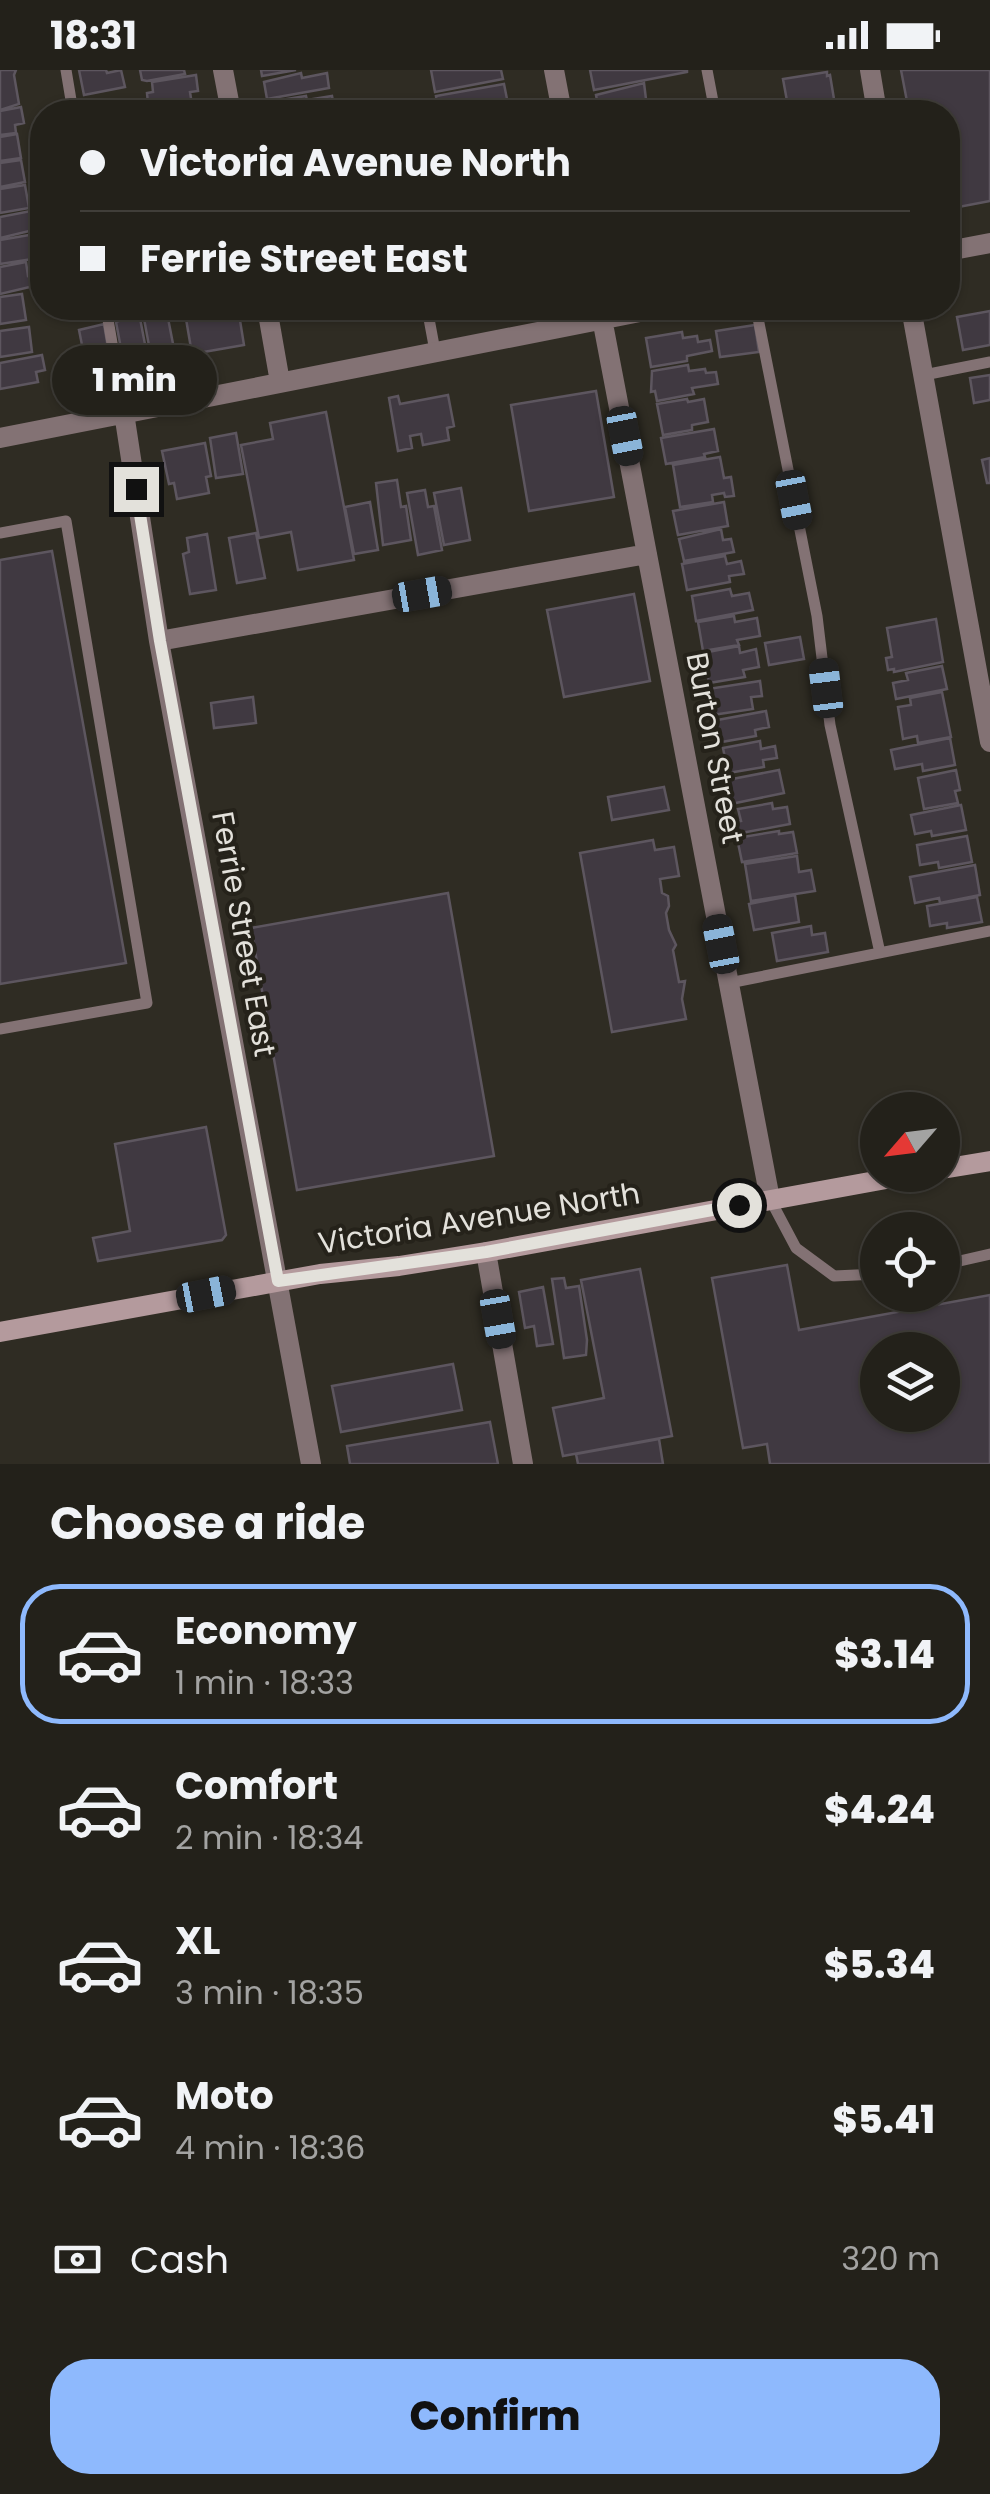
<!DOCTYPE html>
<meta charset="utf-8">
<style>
body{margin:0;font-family:Poppins,sans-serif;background:#2f2e27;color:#f1f3f6;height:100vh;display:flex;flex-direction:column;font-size:38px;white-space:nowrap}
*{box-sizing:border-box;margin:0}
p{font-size:32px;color:#a3a3a2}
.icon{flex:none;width:55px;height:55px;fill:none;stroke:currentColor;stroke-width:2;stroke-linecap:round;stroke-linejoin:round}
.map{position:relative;height:1394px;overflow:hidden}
.side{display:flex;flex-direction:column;background:#23211a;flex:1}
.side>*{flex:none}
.hud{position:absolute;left:30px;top:30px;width:930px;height:220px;border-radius:40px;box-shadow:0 2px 8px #0004,0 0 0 2px #403e39;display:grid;align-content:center;height:220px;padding:0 50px;background:#23211a}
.needle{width:65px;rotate:242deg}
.controls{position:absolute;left:860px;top:1022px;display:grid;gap:20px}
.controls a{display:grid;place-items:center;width:100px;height:100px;border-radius:50%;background:#23211a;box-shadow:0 2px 8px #0004,0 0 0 2px #403e39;font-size:50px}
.end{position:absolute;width:45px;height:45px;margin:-22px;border:12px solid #e3e1db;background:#111;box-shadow:0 0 0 5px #111}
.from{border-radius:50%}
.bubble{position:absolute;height:70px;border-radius:35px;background:#23211a;box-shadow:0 2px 8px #0004,0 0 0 2px #403e39;font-size:32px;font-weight:800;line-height:70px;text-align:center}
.car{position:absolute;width:30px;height:60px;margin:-30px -15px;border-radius:12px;box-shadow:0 0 8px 2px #0007;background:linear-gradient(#222 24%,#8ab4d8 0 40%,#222 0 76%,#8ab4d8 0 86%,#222 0)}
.hud b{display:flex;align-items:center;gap:35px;height:95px;font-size:38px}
.hud b+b{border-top:2px solid #403e39}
.hud i{width:25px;height:25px;background:#f1f3f6}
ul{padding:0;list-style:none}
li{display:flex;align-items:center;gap:30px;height:140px;margin:0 20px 15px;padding:0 30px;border:5px solid transparent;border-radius:40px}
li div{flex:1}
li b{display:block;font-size:38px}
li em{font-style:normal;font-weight:800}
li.current{border-color:#8eb9fd}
li>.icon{width:90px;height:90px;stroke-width:1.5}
h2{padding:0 50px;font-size:45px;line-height:120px}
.pay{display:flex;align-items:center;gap:25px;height:110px;padding:0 50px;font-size:38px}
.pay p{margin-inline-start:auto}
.cta{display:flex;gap:20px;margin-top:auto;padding:20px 50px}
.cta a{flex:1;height:115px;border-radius:40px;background:#8eb9fd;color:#111;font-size:40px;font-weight:800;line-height:115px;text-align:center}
.status{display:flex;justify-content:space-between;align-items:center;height:70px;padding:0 50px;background:#23211a;direction:ltr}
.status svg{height:28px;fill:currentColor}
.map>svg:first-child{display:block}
.building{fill:#403941;stroke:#5d565f;stroke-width:2.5;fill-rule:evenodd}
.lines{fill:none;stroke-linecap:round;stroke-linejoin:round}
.service{stroke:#837274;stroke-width:11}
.minor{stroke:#837274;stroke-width:20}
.secondary{stroke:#b49a9d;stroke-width:20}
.route{stroke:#e3e1db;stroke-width:12}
.labels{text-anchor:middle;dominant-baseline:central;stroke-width:8;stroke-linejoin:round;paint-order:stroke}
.street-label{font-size:30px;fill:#e3e1db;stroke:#25221a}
</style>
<div class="status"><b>18:31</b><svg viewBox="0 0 49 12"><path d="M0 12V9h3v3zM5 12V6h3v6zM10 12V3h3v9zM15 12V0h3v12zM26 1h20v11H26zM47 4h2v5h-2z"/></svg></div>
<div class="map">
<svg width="990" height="1394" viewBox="0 0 990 1394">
<rect width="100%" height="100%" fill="#2f2c23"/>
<!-- building -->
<path class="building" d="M0,0H16L14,5L19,34L0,40Z
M79,0H106L107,3L121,0L125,17L84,25Z
M140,0H184L185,4L147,11L142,10Z
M261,0H296L262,6Z
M431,0H501L503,9L435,22Z
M590,0H687V2L594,20Z
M901,0H990V131L948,139V42H909Z
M827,2V6L830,5L836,41L789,42L783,9Z
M301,3L302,8L327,3L329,18L267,29L264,12Z
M196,5L198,21L190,22L192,35L156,41L154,33L148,34L147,23L153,22L152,12Z
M644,13L646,29L638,31L639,37L599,42L596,25Z
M504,14L509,39L488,42H438L436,26Z
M306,26L307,30L332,26L335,42H269L268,35L275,31Z
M198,35L200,42H156Z
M662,35L663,42H620Z
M21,37L24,53L15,55L16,63L0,65V41Z
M17,64L21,88L0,91V67Z
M21,90L25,112L0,117V93Z
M25,115L29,138L0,143V119Z
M41,139L42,158L0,168V147Z
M35,164L39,188L0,194V170Z
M26,192L28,206L36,205L38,215L0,224V197Z
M22,224L26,250L0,254V227Z
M116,238H138L149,295L125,300L116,252L119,251Z
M142,238H166L175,284L155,288L154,280L150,281Z
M217,238H238L244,275L192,284L185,243Z
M990,241V275L963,280L957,247Z
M104,254L110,290L86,295L79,260Z
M755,255L759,282L720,287L716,261Z
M29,257L32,282L0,287V261Z
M682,262L683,268L697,266L698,272L710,270L712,281L687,286V291L651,297L646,268Z
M42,285L45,300L36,302L38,312L0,319V293Z
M688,295L689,301L705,299L706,303L716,302L718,314L692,318L694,324L657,331L655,321L651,322L652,301Z
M990,305V330L974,333L970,308Z
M596,321L614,427L529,441L511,335Z
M448,325L454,356L447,358L449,370L423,375L421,364L410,366L412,378L398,381L389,328L398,326L400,334Z
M687,329L688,332L704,329L708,352L692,355V360L663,365L657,334Z
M326,342L354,490L298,500L291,462L259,468L241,375L273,369L270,353Z
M714,359L718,381L704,384L705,387L666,394L661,368Z
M236,363L243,404L216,408L210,368Z
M205,373L211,406L206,407L209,423L177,429L174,413L169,414L162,381Z
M720,387L724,408L731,407L734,426L725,427L724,423L712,425L713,432L680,437L673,395Z
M990,388V413H987L982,390Z
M397,410L401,437L406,436L411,470L383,475L376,413Z
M461,418L470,470L444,475L434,423Z
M425,420L428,437L434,436L442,480L418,485L407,423Z
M370,432L378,480L354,484L345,437Z
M724,432L728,456L678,465L673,441Z
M721,459L723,470L731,469L734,482L684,491L679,469Z
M256,463L265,508L237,513L229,468Z
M207,464L216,520L190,524L183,484L189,482L187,468Z
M52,481L126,893L0,914V490Z
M725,486L727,494L741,491L744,504L729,506L730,512L687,520L682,494Z
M730,519L732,526L749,523L753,540L696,551L692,526Z
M634,524L650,611L564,627L547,540Z
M734,546L735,552L757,548L760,566L737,570L739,575L703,581L698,552Z
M936,549L943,592L894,602V599L888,600L886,588L892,587L887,558Z
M800,567L804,589L769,595L765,573Z
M739,576L740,583L756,579L759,597L743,600L745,607L709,613L703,583Z
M942,596L947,619L896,629L893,613L908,610L906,603Z
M760,611L762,626L751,627L753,639L712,645L708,619Z
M942,622L951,667L918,673L917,666L903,669L898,637L911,635L910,628Z
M253,627L256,653L214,658L211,633Z
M766,641L769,657L755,660L756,666L716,673L712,651Z
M950,668L955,695L923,701L922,694L895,699L891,680Z
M760,671L761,679L775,676L777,688L763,690L764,697L728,703L723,678Z
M779,700L784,723L731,734L727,710Z
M956,700L960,720L955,721L958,733L924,739L918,708Z
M664,717L669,740L612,750L608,727Z
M772,733L773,739L787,737L790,754L736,764L734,752L741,751L738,739Z
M961,735L966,760L932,766L931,761L915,764L911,745Z
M779,761V764L793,762L797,783L742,792L737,768Z
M967,766L972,792L939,798L938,792L920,795L917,775Z
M653,770L655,780L674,777L679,806L660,809L662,823L668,826L669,836L666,843L669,860L676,875L673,880L679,912L685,911L682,929L686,949L612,962L580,783Z
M797,786L799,802L811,800L815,821L751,831L745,794Z
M975,795L980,825L940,833L939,828L915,833L910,807Z
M448,823L494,1086L297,1120L251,858Z
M795,825L799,852L754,860L749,834Z
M977,827L982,852L947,858V853L930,856L927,836Z
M811,856L812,865L825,863L828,882L777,891L772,863Z
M206,1057L226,1165L222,1170L98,1191L93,1168L130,1161L115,1074Z
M787,1195L799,1260L990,1225V1394H770L767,1374L743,1378L712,1208ZM878,1280H942V1345H878Z
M640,1199L672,1366L563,1386L553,1338L604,1328L581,1210Z
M564,1208L566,1218L579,1216L587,1270L586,1285L564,1288L552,1209Z
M543,1217L553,1274L537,1276L534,1256L525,1258L519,1222Z
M453,1294L462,1340L341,1362L332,1316Z
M490,1352L498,1394H350L347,1376Z
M659,1369L663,1394H578L576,1384Z"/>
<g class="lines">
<!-- service -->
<path class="service" d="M66,0L73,42
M707,0L715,42
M106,238L124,343
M427,238L435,281
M756,238L817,546L830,655L880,883
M924,305L990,292
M0,463L66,451L147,933L0,959
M729,913L990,861
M770,1129L796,1178L834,1206L878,1204
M942,1195L990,1184"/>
<!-- minor -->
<path class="minor" d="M223,0L231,42
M554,0L562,42
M870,0L877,42
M948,181L990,173
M267,238L280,312
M600,238L770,1129
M911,238L990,672
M124,343L159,571L311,1394
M0,368L660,238
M159,571L647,484
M486,1182L523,1394"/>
<!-- secondary -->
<path class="secondary" d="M942,1099L990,1091
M0,1262L320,1204L399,1196L486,1182L908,1105"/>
</g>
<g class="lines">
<!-- route -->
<path class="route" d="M136,419L160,571L278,1211L486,1182L739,1135"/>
</g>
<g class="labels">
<!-- street labels -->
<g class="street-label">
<text transform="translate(715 678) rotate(79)">Burton Street</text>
<text transform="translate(244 864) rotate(80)">Ferrie Street East</text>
<text transform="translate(479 1148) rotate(-9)">Victoria Avenue North</text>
</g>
</g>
</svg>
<div class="controls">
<a><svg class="needle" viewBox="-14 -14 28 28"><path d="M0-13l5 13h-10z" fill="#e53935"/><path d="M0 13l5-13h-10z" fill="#a3a3a2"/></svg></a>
<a><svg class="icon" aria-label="locate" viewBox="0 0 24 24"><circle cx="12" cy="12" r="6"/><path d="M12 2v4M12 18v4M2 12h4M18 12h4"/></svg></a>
<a><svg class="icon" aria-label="layers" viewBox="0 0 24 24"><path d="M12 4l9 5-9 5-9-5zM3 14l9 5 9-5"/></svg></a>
</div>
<i class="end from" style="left:739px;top:1135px"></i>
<i class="end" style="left:136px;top:419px"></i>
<div class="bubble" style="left:52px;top:275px;width:165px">1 min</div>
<i class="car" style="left:625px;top:366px;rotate:169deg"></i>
<i class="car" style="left:794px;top:430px;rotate:169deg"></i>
<i class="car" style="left:422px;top:524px;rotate:80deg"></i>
<i class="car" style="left:826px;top:618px;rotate:353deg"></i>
<i class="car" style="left:721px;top:874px;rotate:349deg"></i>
<i class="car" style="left:206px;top:1224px;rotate:79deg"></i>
<i class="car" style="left:498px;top:1249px;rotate:170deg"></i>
<div class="hud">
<b><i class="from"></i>Victoria Avenue North</b>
<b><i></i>Ferrie Street East</b>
</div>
</div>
<section class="side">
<h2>Choose a ride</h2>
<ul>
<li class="current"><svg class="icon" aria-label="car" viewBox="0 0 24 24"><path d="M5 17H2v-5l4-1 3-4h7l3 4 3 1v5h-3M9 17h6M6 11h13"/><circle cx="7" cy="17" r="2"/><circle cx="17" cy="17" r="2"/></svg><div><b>Economy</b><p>1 min · 18:33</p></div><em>$3.14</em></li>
<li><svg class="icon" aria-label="car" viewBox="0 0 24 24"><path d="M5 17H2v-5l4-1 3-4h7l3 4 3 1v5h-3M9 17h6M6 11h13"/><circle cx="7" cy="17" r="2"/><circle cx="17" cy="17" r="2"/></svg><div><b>Comfort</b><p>2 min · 18:34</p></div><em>$4.24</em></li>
<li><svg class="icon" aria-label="car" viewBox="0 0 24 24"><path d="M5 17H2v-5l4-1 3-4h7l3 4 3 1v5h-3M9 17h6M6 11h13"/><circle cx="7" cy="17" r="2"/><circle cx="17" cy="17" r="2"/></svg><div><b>XL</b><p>3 min · 18:35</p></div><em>$5.34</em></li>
<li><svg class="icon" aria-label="car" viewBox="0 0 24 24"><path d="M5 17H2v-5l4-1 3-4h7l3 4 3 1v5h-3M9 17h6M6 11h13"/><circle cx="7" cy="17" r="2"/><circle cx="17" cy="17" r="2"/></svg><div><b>Moto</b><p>4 min · 18:36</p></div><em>$5.41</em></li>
</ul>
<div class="pay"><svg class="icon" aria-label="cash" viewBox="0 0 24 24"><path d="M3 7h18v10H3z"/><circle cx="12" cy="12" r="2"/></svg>Cash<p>320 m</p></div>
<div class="cta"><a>Confirm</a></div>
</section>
